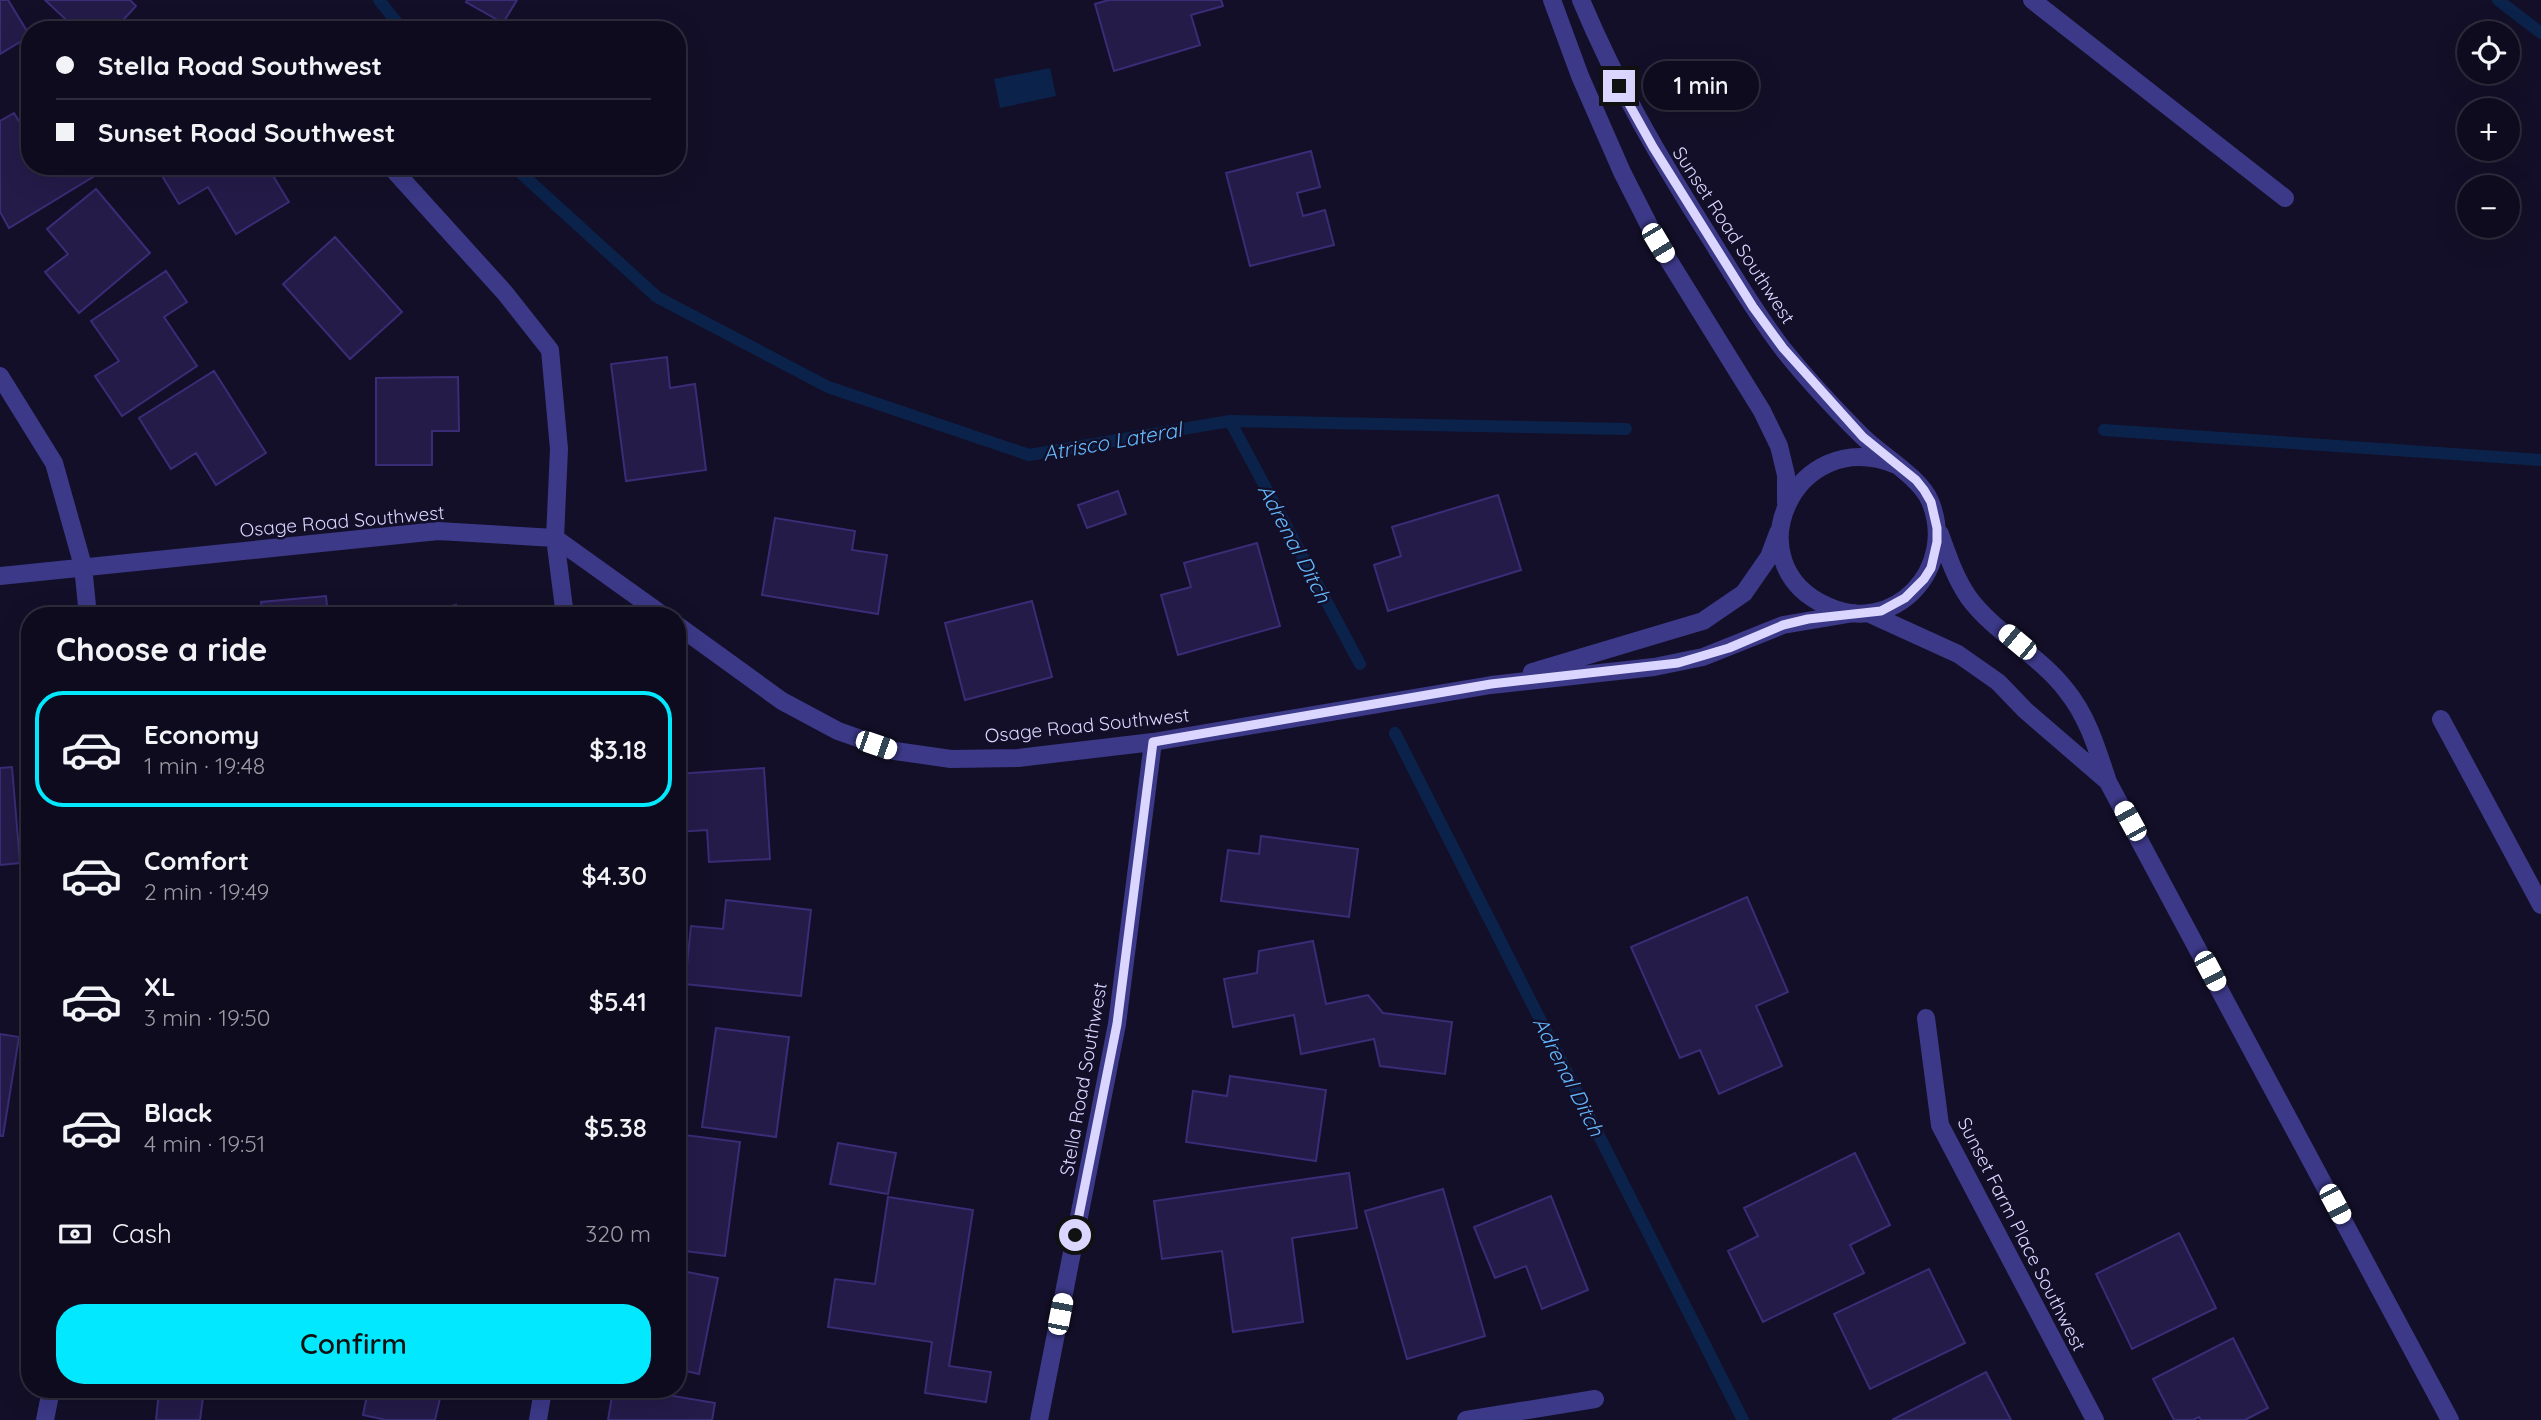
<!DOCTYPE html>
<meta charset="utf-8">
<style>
body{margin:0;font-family:Quicksand,sans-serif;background:#171427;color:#f1f3f6;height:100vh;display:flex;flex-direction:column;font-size:26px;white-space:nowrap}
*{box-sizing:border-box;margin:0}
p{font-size:23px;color:#9b9ba4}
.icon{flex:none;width:38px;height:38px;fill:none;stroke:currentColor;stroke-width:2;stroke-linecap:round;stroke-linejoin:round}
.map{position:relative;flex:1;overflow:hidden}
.side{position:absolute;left:21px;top:607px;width:665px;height:791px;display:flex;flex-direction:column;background:#0e0b1e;border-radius:28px;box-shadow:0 7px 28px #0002,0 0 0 2px #2e2b3c}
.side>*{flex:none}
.top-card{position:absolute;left:21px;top:21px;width:665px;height:154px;border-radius:28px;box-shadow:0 7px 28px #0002,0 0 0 2px #2e2b3c;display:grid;align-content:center;height:154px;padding:0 35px;background:#0e0b1e}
.fabs{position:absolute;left:2457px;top:21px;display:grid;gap:14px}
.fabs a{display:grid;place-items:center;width:63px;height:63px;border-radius:50%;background:#0e0b1e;box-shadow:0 7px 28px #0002,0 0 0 2px #2e2b3c;font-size:35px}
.end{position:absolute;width:32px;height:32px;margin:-16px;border:9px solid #dad6ff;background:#111;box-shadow:0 0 0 4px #111}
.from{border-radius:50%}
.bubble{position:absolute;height:49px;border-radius:24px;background:#0e0b1e;box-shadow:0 7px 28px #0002,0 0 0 2px #2e2b3c;font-size:23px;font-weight:600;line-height:49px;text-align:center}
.car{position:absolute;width:21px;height:42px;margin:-21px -10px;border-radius:9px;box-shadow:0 0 5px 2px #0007;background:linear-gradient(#fff 24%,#345 0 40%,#fff 0 76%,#345 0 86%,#fff 0)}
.top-card b{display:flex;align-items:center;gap:24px;height:66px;font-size:26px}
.top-card b+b{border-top:2px solid #2e2b3c}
.top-card i{width:18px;height:18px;background:#f1f3f6}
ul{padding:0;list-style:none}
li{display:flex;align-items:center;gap:21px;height:116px;margin:0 14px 10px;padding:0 21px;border:4px solid transparent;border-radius:28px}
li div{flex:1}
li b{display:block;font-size:26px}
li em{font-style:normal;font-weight:600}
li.current{border-color:#02e8ff}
li>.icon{width:63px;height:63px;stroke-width:1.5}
h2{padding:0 35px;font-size:32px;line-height:84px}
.pay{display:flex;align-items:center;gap:18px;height:77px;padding:0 35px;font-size:26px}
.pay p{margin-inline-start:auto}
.cta{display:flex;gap:14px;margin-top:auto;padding:14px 35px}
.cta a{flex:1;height:80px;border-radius:28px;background:#02e8ff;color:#111;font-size:28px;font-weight:600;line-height:80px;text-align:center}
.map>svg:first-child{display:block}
.water{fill:#0b234b}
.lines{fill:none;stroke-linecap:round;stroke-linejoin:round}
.stream{stroke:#0b234b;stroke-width:12}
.building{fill:#241b49;stroke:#3a2c76;stroke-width:2}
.minor{stroke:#3c3988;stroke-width:18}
.route{stroke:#dad6ff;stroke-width:9}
.labels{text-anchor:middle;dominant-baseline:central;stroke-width:5;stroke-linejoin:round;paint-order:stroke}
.street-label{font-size:19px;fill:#dad6ff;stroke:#130f28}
.water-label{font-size:21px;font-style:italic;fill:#64b9ff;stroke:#130f28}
</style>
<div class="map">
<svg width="2541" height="1420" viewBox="0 0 2541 1420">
<rect width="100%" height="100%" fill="#130f28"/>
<!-- water -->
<path class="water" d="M1050,68L1056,96L1000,108L994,79Z"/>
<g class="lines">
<!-- stream -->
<path class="stream" d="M379,0L403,30
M2498,0L2541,33
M513,166L657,297L828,387L1029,455L1230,421L1626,429
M1230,421L1360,664
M2104,430L2541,460
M1395,733L1743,1420"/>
</g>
<!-- building -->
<path class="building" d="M0,0H8L30,36L0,54Z
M45,0H130L136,6L114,30H77Z
M467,0H517L503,23L466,2Z
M1109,0H1221L1223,6L1191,15L1200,45L1114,71L1095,4Z
M14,113L28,136L30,135V166H111L9,228L0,212V121Z
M1311,151L1320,187L1297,193L1303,216L1325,210L1334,245L1250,266L1226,173Z
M156,166H267L289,202L236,234L208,187L179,204Z
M96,189L150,253L79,313L45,272L68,254L47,229Z
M335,237L402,312L350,359L283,284Z
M166,271L187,302L164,317L197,366L122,416L95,376L119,361L91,321Z
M667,357L670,388L695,384L706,470L626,481L611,364Z
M214,371L266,453L216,485L196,453L171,469L139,418Z
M458,377L459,431H432V465H376V378Z
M1118,491L1126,514L1087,528L1078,505Z
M1498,495L1521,570L1388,611L1374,565L1401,556L1392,527Z
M775,518L855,531L852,550L887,555L878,614L762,595Z
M1257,543L1280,626L1178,655L1161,595L1191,587L1184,563Z
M326,596L328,616H263L261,602Z
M1032,601L1052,677L965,700L945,623Z
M456,605L458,616H409Z
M12,767L20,863L0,865V768Z
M764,768L770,859L709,862L707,830L677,832V774Z
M1261,836L1358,849L1349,917L1221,901L1228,850L1259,854Z
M1747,897L1788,992L1756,1006L1782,1066L1719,1094L1700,1050L1680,1058L1631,947Z
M726,900L811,910L801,996L685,984L691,926L723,929Z
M1313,941L1326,1004L1368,995L1383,1013L1452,1022L1445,1074L1380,1066L1374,1039L1301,1054L1294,1015L1233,1027L1224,979L1257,973L1259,951Z
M716,1028L789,1037L776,1137L702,1127Z
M0,1034L19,1037L3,1136H0Z
M1230,1076L1326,1090L1316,1161L1186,1142L1193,1091L1227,1096Z
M677,1134L740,1142L725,1256L677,1250Z
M838,1143L896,1153L888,1194L830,1184Z
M1855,1153L1890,1225L1850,1245L1864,1273L1763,1322L1728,1251L1758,1236L1744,1208Z
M1349,1173L1357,1228L1292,1238L1303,1322L1233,1332L1222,1251L1162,1259L1154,1201Z
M1443,1189L1485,1336L1407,1359L1365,1211Z
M1551,1196L1588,1290L1542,1309L1526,1266L1495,1278L1474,1227Z
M888,1197L973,1210L949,1366L991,1372L986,1402L925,1393L932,1342L828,1327L835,1279L875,1284Z
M2179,1233L2216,1308L2132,1349L2096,1274Z
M1929,1269L1965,1343L1870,1389L1834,1314Z
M677,1270L718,1278L699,1374L677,1369Z
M2233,1338L2268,1408L2245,1420H2201L2199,1417L2193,1420H2174L2153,1379Z
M1986,1372L2011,1420H1892Z
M144,1390H204L200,1420H156L159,1391Z
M368,1390H442L435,1420H386L363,1415Z
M613,1390H638L715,1403L712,1420H608Z"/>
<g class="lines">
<!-- minor -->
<path class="minor" d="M1552,0L1580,76L1622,172L1658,243L1762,411L1779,446L1786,475V503
M1581,0C1616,84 1661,161 1710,238C1733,275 1756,314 1783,349C1807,379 1834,408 1862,436C1881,455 1920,477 1930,501C1958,568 1894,637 1827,606C1732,564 1794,425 1894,464
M2032,0L2285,198
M390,166L505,293L550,350L559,449L555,538L565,616
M0,376L54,463L83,566L88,616
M1940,534C1948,556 1955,578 1969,598C1993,631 2039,655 2066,690C2088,717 2097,749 2108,782L2450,1420
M0,576L438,531L555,538L664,616
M1868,613L1958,654L1998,682L2025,710L2106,780
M677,625L782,701L838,731L895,751L951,759L1018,758L1153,742L1491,685L1654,667L1703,657L1783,625L1854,613
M1532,672L1703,621L1744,593L1769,557L1778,533
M2441,719L2541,905
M1926,1018L1940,1125L2095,1420
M45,1420L51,1390
M538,1420L543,1390
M1039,1420L1117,1024L1153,742
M1466,1420L1595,1399"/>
</g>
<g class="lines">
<!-- route -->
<path class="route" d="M1075,1235L1117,1024L1153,742L1491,684L1678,663L1729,648L1783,625L1808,619L1881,611L1905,598L1924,579L1931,568L1937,542V528L1931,502L1924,490L1916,480L1863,437L1783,348L1753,307L1653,147L1619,86"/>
</g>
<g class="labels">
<!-- street labels -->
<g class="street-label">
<text transform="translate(1734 235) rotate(57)">Sunset Road Southwest</text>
<text transform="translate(342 521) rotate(-5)">Osage Road Southwest</text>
<text transform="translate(1087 725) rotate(-6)">Osage Road Southwest</text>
<text transform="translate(1083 1079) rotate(-80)">Stella Road Southwest</text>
<text transform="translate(2022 1234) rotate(63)">Sunset Farm Place Southwest</text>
</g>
<!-- water labels -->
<g class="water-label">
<text transform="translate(1112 441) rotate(-10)">Atrisco Lateral</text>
<text transform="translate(1295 543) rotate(62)">Adrenal Ditch</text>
<text transform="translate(1569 1076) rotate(63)">Adrenal Ditch</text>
</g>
</g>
</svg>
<div class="fabs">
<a><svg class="icon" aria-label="locate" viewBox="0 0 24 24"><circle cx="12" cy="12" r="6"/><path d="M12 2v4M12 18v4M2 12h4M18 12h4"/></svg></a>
<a>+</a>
<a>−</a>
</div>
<i class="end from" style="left:1075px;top:1235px"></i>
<i class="end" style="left:1619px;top:86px"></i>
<div class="bubble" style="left:1643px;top:61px;width:116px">1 min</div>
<i class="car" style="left:1658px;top:243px;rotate:149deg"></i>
<i class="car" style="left:2017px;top:642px;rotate:310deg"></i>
<i class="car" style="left:876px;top:745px;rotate:109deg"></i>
<i class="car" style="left:2130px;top:821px;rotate:331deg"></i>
<i class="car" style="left:2210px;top:971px;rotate:152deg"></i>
<i class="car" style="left:2335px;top:1204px;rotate:152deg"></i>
<i class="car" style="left:1060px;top:1314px;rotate:11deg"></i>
<div class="top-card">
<b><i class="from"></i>Stella Road Southwest</b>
<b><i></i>Sunset Road Southwest</b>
</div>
<section class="side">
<h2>Choose a ride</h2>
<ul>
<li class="current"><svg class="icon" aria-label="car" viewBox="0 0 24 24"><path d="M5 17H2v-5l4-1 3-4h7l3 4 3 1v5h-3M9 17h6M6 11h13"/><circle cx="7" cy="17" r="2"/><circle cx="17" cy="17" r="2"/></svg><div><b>Economy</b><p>1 min · 19:48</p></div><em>$3.18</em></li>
<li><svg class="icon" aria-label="car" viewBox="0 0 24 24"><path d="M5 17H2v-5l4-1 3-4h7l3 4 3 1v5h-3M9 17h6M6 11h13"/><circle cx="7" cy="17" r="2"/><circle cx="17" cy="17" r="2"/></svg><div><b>Comfort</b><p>2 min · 19:49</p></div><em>$4.30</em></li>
<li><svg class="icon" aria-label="car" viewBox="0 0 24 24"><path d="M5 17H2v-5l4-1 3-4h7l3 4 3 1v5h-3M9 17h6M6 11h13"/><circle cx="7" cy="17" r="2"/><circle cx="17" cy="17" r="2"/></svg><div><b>XL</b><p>3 min · 19:50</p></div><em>$5.41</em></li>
<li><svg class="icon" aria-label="car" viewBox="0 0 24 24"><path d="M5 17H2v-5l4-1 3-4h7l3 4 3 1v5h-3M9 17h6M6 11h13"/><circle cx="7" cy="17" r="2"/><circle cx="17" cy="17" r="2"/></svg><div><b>Black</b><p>4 min · 19:51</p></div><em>$5.38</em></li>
</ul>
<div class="pay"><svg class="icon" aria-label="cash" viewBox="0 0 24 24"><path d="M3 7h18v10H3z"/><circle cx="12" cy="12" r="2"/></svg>Cash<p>320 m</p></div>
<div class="cta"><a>Confirm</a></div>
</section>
</div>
